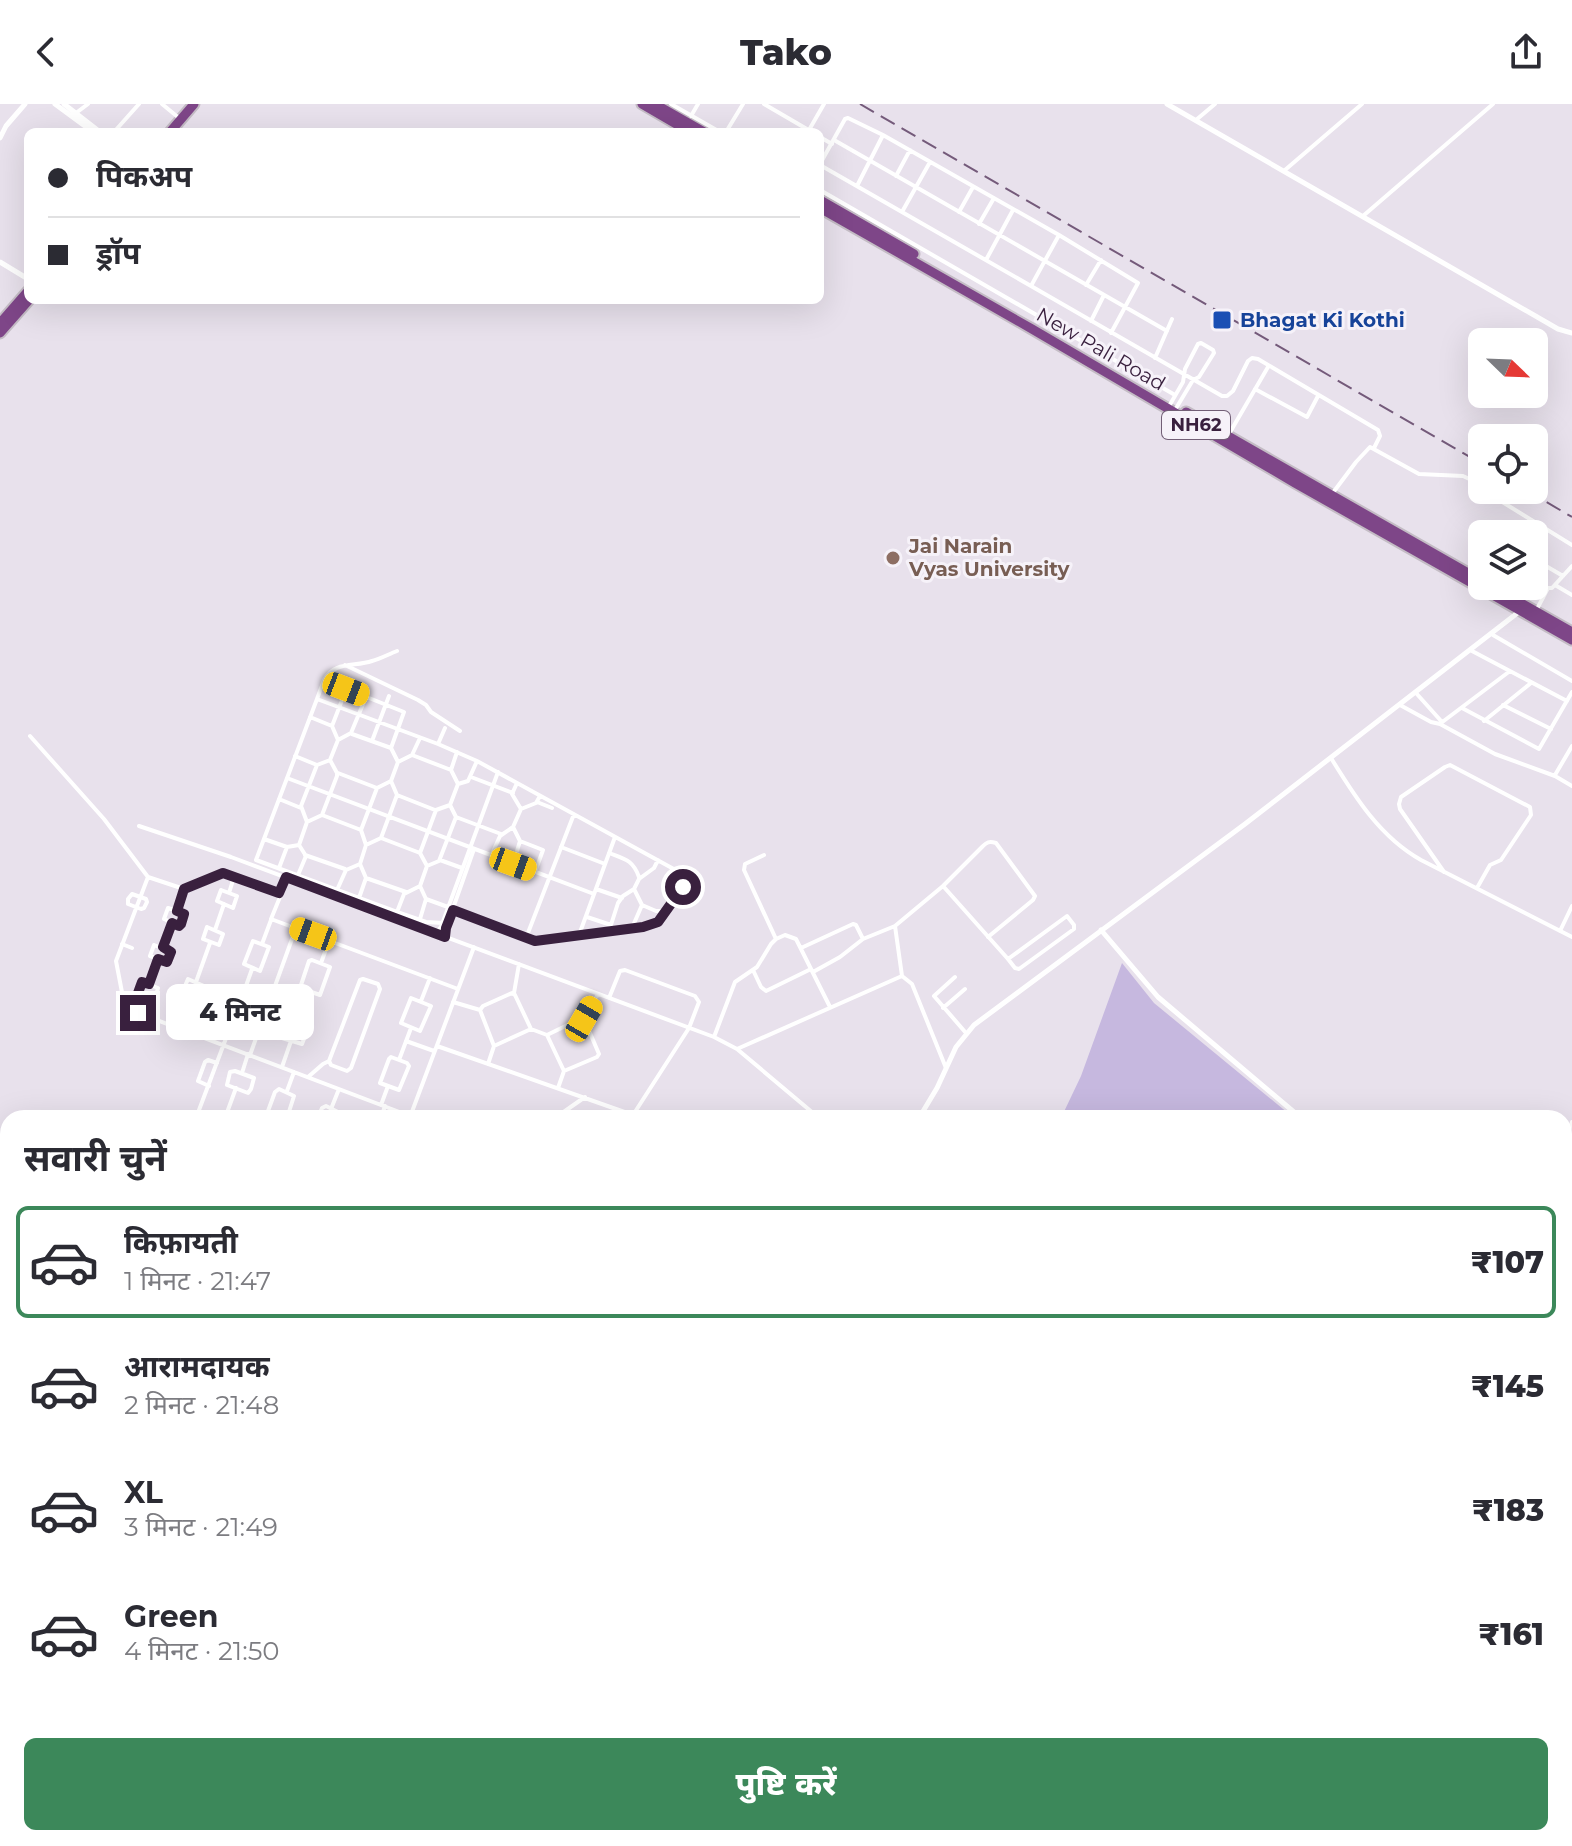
<!DOCTYPE html>
<html lang="hi">
<meta charset="utf-8">
<style>
body{margin:0;font-family:Montserrat,"Noto Sans Devanagari",sans-serif;background:#f7f7f7;color:#2b2b33;height:100vh;display:flex;flex-direction:column;font-size:30px;white-space:nowrap}
*{box-sizing:border-box;margin:0}
p{font-size:26px;color:#7c7c81}
.icon{flex:none;width:44px;height:44px;fill:none;stroke:currentColor;stroke-width:2;stroke-linecap:round;stroke-linejoin:round}
.map{position:relative;flex:1;overflow:hidden}
.details{position:absolute;left:0px;top:1006px;width:1572px;height:736px;display:flex;flex-direction:column;background:#fff;border-radius:24px 24px 0 0;box-shadow:0 8px 32px #0002}
.details>*{flex:none}
.hud{position:absolute;left:24px;top:24px;width:800px;height:176px;border-radius:12px;box-shadow:0 8px 32px #0002;display:grid;align-content:center;height:176px;padding:0 24px;background:#fff}
.needle{width:52px;rotate:113deg}
.fabs{position:absolute;left:1468px;top:224px;display:grid;gap:16px}
.fabs a{display:grid;place-items:center;width:80px;height:80px;border-radius:12px;background:#fff;box-shadow:0 8px 32px #0002;font-size:40px}
.end{position:absolute;width:36px;height:36px;margin:-18px;border:10px solid #39203e;background:#fff;box-shadow:0 0 0 4px #fff}
.from{border-radius:50%}
.bubble{position:absolute;height:56px;border-radius:12px;background:#fff;box-shadow:0 8px 32px #0002;font-size:26px;font-weight:800;line-height:56px;text-align:center}
.car{position:absolute;width:24px;height:48px;margin:-24px -12px;border-radius:10px;box-shadow:0 0 6px 2px #0007;background:linear-gradient(#f5c518 24%,#345 0 40%,#f5c518 0 76%,#345 0 86%,#f5c518 0)}
.hud b{display:flex;align-items:center;gap:28px;height:76px;font-size:30px}
.hud b+b{border-top:2px solid #e1e1e2}
.hud i{width:20px;height:20px;background:#2b2b33}
ul{padding:0;list-style:none}
li{display:flex;align-items:center;gap:24px;height:112px;margin:0 16px 12px;padding:0 8px;border:4px solid transparent;border-radius:12px}
li div{flex:1}
li b{display:block;font-size:30px}
li em{font-style:normal;font-weight:800}
li.on{border-color:#3c885a}
li>.icon{width:72px;height:72px;stroke-width:1.5}
h2{padding:0 24px;font-size:36px;line-height:96px}
.action{display:flex;gap:16px;margin-top:auto;padding:16px 24px}
.action a{flex:1;height:92px;border-radius:12px;background:#3c885a;color:#fff;font-size:32px;font-weight:800;line-height:92px;text-align:center}
header{display:flex;justify-content:space-between;align-items:center;height:104px;padding:0 24px;background:#fff;font-size:36px;font-weight:800}
.map>svg:first-child{display:block}
.green{fill:#c6b8df}
.lines{fill:none;stroke-linecap:round;stroke-linejoin:round}
.taxiway{stroke:#ae9eb3;stroke-width:11}
.runway{stroke:#ae9eb3;stroke-width:28}
.trunk-casing{stroke:#c4bcc5;stroke-width:13}
.minor{stroke:#fff;stroke-width:4}
.tertiary{stroke:#fff;stroke-width:5}
.trunk{stroke:#7e4688;stroke-width:9}
.rail{stroke:#745a7a;stroke-width:2;stroke-dasharray:16 8;stroke-linecap:butt}
.route{stroke:#39203e;stroke-width:10}
.transit-dot{fill:#1a4fb4;stroke:#f6f2f9;stroke-width:3}
.education-dot{fill:#8d6e63;stroke:#f6f2f9;stroke-width:3}
.labels{text-anchor:middle;dominant-baseline:central;stroke-width:6;stroke-linejoin:round;paint-order:stroke}
.shield{fill:#f6f2f9;stroke:#725f76;stroke-width:2}
.shield-label{font-size:18px;font-weight:bold;fill:#39203e}
.transit-label{font-size:20px;font-weight:bold;fill:#164399;stroke:#f6f2f9;text-anchor:start}
.street-label{font-size:20px;fill:#39203e;stroke:#f6f2f9}
.education-label{font-size:20px;font-weight:bold;fill:#785e54;stroke:#f6f2f9;text-anchor:start}
</style>
<header><svg class="icon" aria-label="back" viewBox="0 0 24 24"><path d="M15 5l-7 7 7 7"/></svg>Tako<svg class="icon" aria-label="share" viewBox="0 0 24 24"><path d="M12 15V3M7 8l5-5 5 5M5 13v7h14v-7"/></svg></header>
<div class="map">
<svg width="1572" height="1742" viewBox="0 0 1572 1742">
<rect width="100%" height="100%" fill="#e8e1ec"/>
<!-- green -->
<path class="green" d="M1122,859L1154,899L1294,1014H1061L1081,972Z"/>
<g class="lines">
<!-- taxiway -->
<path class="taxiway" d="M247,1734L250,1742"/>
<!-- runway -->
<path class="runway" d="M321,1734L324,1742"/>
<!-- trunk casing -->
<g class="trunk-casing">
<path id="trunk" d="M642,0L690,28
M655,0L704,28
M170,28L194,0
M820,96L914,150
M820,104L1032,225L1295,379L1572,536
M0,219L28,187
M0,229L29,196
M1186,308L1482,477
M1491,482L1572,528"/>
</g>
<!-- minor -->
<path class="minor" d="M162,0L179,14
M671,0L720,28
M764,0L812,28
M76,9L88,0
M691,12L698,0
M1196,16L1215,0
M809,26L824,0
M114,28L139,0
M726,28L743,0
M820,33L832,40
M834,36L1167,227
M820,60L845,15L848,14L883,31L1059,131L1031,182L820,61
M1285,66L1362,0
M896,72L910,46
M857,82L883,31
M820,86L1175,291
M902,108L930,58
M959,108L973,83
M1363,112L1493,0
M979,120L994,94
M1059,131L1138,179L1111,229
M986,156L1013,106
M1086,181L1101,156
M1031,182L1222,292H1227L1233,287L1248,257L1252,254L1258,255L1378,326L1380,332L1374,344
M1091,217L1104,191
M1155,254L1172,215
M1255,285L1307,313L1318,292
M1168,304L1183,278L1185,265L1198,240L1201,239L1213,246L1214,249L1199,273L1193,276L1175,306
M1229,330L1268,263
M1487,386L1491,391L1572,441
M1332,390L1356,358L1370,343L1419,370L1463,372L1482,381
M1490,429L1492,430
M1481,450H1482
M1534,455L1563,472
M1534,477L1548,484
M1555,481L1572,491
M1537,505L1548,484H1552L1572,462
M1493,531L1572,577
M1472,547L1567,597
M345,561L418,596L426,601L431,608L460,627
M324,576C334,557 354,563 372,557C380,555 389,550 397,547
M1416,589L1442,618
M317,595L324,576L404,608L391,644L398,658L391,677L377,684L361,726L366,741L360,760L346,766L337,786
M1400,601L1431,618L1440,620L1495,650L1555,672L1572,682
M1503,601L1551,625
M1462,604L1539,645L1572,588
M310,613L332,622
M1484,617L1531,579
M1441,619L1510,567
M352,630L391,644
M30,632L104,715L148,773L184,785L223,769L277,787L280,793L271,815L458,885
M338,636L351,629L366,593
M372,637L389,592
M438,640L445,624
M412,651L420,634
M295,652L317,661
M1331,654C1355,693 1380,733 1421,756L1572,833
M398,658L412,651L451,666
M338,669L377,684
M1555,671L1572,642
M471,673L513,689
M287,674L594,790
M517,679L512,690L521,705
M458,680L468,677L477,657
M397,691L435,706
M279,695L301,704
M537,698L552,704
M322,711L361,726
M456,713L501,730
M307,718L322,711L337,672V669L330,656
M139,722L231,753L714,933L737,945L819,1014
M381,734L420,749
M264,735L287,743
M520,737L543,746L535,768
M366,741L381,734L397,691L391,677
M561,743L605,760
M609,749C625,755 633,756 639,773
M305,751L345,765
M764,751L745,760L744,766L776,835
M491,752L500,732L513,723L521,705L536,699L540,692
M440,756L462,764
M513,760L520,737L513,723
M427,762L439,757L456,713L450,701L458,680L451,666L457,648
M279,764L287,743L299,741L307,718L301,702L317,661L330,656L338,636L332,622L346,586
M1444,768L1400,705L1399,700L1401,693L1445,663L1450,661L1530,703L1531,711L1501,756L1490,761L1477,784
M298,771L306,752L299,741
M148,773L116,857L125,904L410,1012
M366,774L406,788
M943,782L1008,855
M596,785L622,794
M634,785L642,801L656,807H666
M221,786L237,792L233,804L217,797Z
M229,789L234,773
M279,789L286,773
M132,790L146,795L147,798L144,804L141,805L128,800V795Z
M359,794L366,774L360,760
M426,795L448,803
M168,804L183,809L180,822L164,815Z
M177,807L184,786
M397,808L404,790L420,782
M1067,812L1074,821V825L1019,865L1015,864L1008,855Z
M587,813L611,821
M420,815L426,795L420,782L427,762L420,749L436,706L450,701
M443,819L426,818L397,808L256,756L317,595L438,640L477,657L681,769L685,772L686,778L658,818L643,823L541,837L526,834L453,806
M207,823L223,830L219,841L203,835Z
M632,824L642,801
M215,826L224,800
M609,827L618,799L623,792L634,785L639,775L654,764L658,756
M1560,827L1572,802
M436,829L441,823L498,668
M579,831L615,733
M445,833L446,824L474,745
M526,834L574,710
M253,837L269,843L260,867L244,860Z
M122,840L132,844
M262,840L271,816
M154,841L170,847L167,858L150,852Z
M163,843L172,819
M801,844L853,820L856,821L863,835
M312,856L330,863L320,891L300,884L309,857Z
M321,859L329,837
M753,866L761,883L766,887L811,865
M813,868L840,853L863,835L895,822
M902,872L895,822L943,782L982,743C987,738 989,737 996,739L1035,792L1033,796L988,833
M955,873L934,892L966,929
M188,875L204,882L196,905L194,907L177,901Z
M142,878L158,884L155,895L152,896L138,890Z
M196,878L210,839
M149,880L158,856
M514,889L519,860
M231,894H234L248,900L239,923L223,918Z
M411,894L431,902L420,927L401,919Z
M609,894L620,867L625,866L695,892L699,898L689,924L633,1011L637,1014
M241,896L252,865
M421,897L430,874
M453,898L480,906
M943,904L965,885
M138,909L144,893
M289,915L309,922L302,940L282,934Z
M584,915L598,890
M299,918L310,888
M179,924L186,905
M547,931L564,967
M714,933L735,878L757,863L771,840L776,835L785,831L796,835L830,903
M406,937L434,947
M437,942L633,1011L631,1014
M494,942L480,906L483,902L512,889L515,891L531,925
M737,945L902,872L912,880L946,964
M250,951L296,824
M391,953L407,959L409,962L399,986L380,979L389,955Z
M399,956L411,924
M488,960L494,942L531,925L547,931L582,914L584,915L599,950L597,953L564,967L558,984
M282,963L291,937
M235,967L254,974L251,985L248,989L227,981L230,968Z
M242,969L248,950
M308,973L323,960L329,957L360,876L363,875L378,880L380,885L351,964L347,967L331,961L329,957
M209,982L198,977L205,958L208,956L217,959
M287,987L294,968
M381,1001L388,982
M331,1005L339,985
M410,1013L474,843
M196,1014L231,921
M214,1014L216,1010L225,1014
M225,1014L236,984
M279,1014L268,1007L275,988L279,985L294,992L287,1014
M318,1014L322,1004L326,1002L340,1009L339,1014
M381,1014L385,1002
M555,1014L585,993
M1564,1039L1572,1018
M0,1142L5,1144
M0,1170L8,1172
M8,1202C0,1209 5,1221 8,1230
M1564,1275L1568,1265
M1564,1323L1572,1326
M1567,1721L1568,1683L1572,1647
M656,1734L664,1742
M849,1734L859,1742
M1079,1734L1080,1742
M184,1742V1734
M806,1742L808,1734
M901,1742L918,1737"/>
<!-- tertiary -->
<path class="tertiary" d="M55,0L93,28
M64,0L100,28
M1167,0L1558,225L1572,229
M0,34L6,22L25,0
M0,158L28,175
M1101,826L1158,893L1301,1014
M919,1014L937,984L956,943L974,921L1245,720L1520,507
M1564,1232L1572,1238
M1564,1723L1572,1719
M1564,1729L1572,1725
M917,1734L920,1742
M1410,1734L1454,1742
M1444,1734C1475,1739 1512,1742 1542,1734
M1537,1742L1553,1734"/>
<!-- trunk -->
<use href="#trunk" class="trunk"/>
<!-- rail -->
<path class="rail" d="M860,0L1482,360
M1526,386L1572,413"/>
</g>
<g class="lines">
<!-- route -->
<path class="route" d="M138,909L144,893L138,889L142,878L149,880L158,855L167,858L171,848L163,843L172,819L179,822L181,820L184,810L177,807L184,785L223,769L279,789L286,773L445,833L446,824L453,806L535,837L643,823L658,818L683,783"/>
</g>
<!-- markers -->
<rect class="transit-dot" x="1212" y="206" width="20" height="20" rx="4"/>
<circle class="education-dot" cx="893" cy="454" r="8"/>
<g class="labels">
<!-- shield labels -->
<rect class="shield" x="1162" y="307" width="68" height="28" rx="6"/>
<g class="shield-label">
<text x="1196" y="321">NH62</text>
</g>
<!-- transit labels -->
<g class="transit-label">
<text x="1240" y="216">Bhagat Ki Kothi</text>
</g>
<!-- street labels -->
<g class="street-label">
<text transform="translate(1101 245) rotate(30)">New Pali Road</text>
</g>
<!-- education labels -->
<g class="education-label">
<text x="909" y="442">Jai Narain<tspan x="909" dy="23">Vyas University</tspan></text>
</g>
</g>
</svg>
<div class="fabs">
<a><svg class="needle" viewBox="-14 -14 28 28"><path d="M0-13l5 13h-10z" fill="#e53935"/><path d="M0 13l5-13h-10z" fill="#7c7c81"/></svg></a>
<a><svg class="icon" aria-label="locate" viewBox="0 0 24 24"><circle cx="12" cy="12" r="6"/><path d="M12 2v4M12 18v4M2 12h4M18 12h4"/></svg></a>
<a><svg class="icon" aria-label="layers" viewBox="0 0 24 24"><path d="M12 4l9 5-9 5-9-5zM3 14l9 5 9-5"/></svg></a>
</div>
<i class="end from" style="left:683px;top:783px"></i>
<i class="end" style="left:138px;top:909px"></i>
<div class="bubble" style="left:166px;top:880px;width:148px">4 मिनट</div>
<i class="car" style="left:346px;top:585px;rotate:111deg"></i>
<i class="car" style="left:513px;top:760px;rotate:110deg"></i>
<i class="car" style="left:313px;top:830px;rotate:290deg"></i>
<i class="car" style="left:584px;top:915px;rotate:30deg"></i>
<div class="hud">
<b><i class="from"></i>पिकअप</b>
<b><i></i>ड्रॉप</b>
</div>
<section class="details">
<h2>सवारी चुनें</h2>
<ul>
<li class="on"><svg class="icon" aria-label="car" viewBox="0 0 24 24"><path d="M5 17H2v-5l4-1 3-4h7l3 4 3 1v5h-3M9 17h6M6 11h13"/><circle cx="7" cy="17" r="2"/><circle cx="17" cy="17" r="2"/></svg><div><b>किफ़ायती</b><p>1 मिनट · 21:47</p></div><em>₹107</em></li>
<li><svg class="icon" aria-label="car" viewBox="0 0 24 24"><path d="M5 17H2v-5l4-1 3-4h7l3 4 3 1v5h-3M9 17h6M6 11h13"/><circle cx="7" cy="17" r="2"/><circle cx="17" cy="17" r="2"/></svg><div><b>आरामदायक</b><p>2 मिनट · 21:48</p></div><em>₹145</em></li>
<li><svg class="icon" aria-label="car" viewBox="0 0 24 24"><path d="M5 17H2v-5l4-1 3-4h7l3 4 3 1v5h-3M9 17h6M6 11h13"/><circle cx="7" cy="17" r="2"/><circle cx="17" cy="17" r="2"/></svg><div><b>XL</b><p>3 मिनट · 21:49</p></div><em>₹183</em></li>
<li><svg class="icon" aria-label="car" viewBox="0 0 24 24"><path d="M5 17H2v-5l4-1 3-4h7l3 4 3 1v5h-3M9 17h6M6 11h13"/><circle cx="7" cy="17" r="2"/><circle cx="17" cy="17" r="2"/></svg><div><b>Green</b><p>4 मिनट · 21:50</p></div><em>₹161</em></li>
</ul>
<div class="action"><a>पुष्टि करें</a></div>
</section>
</div>
